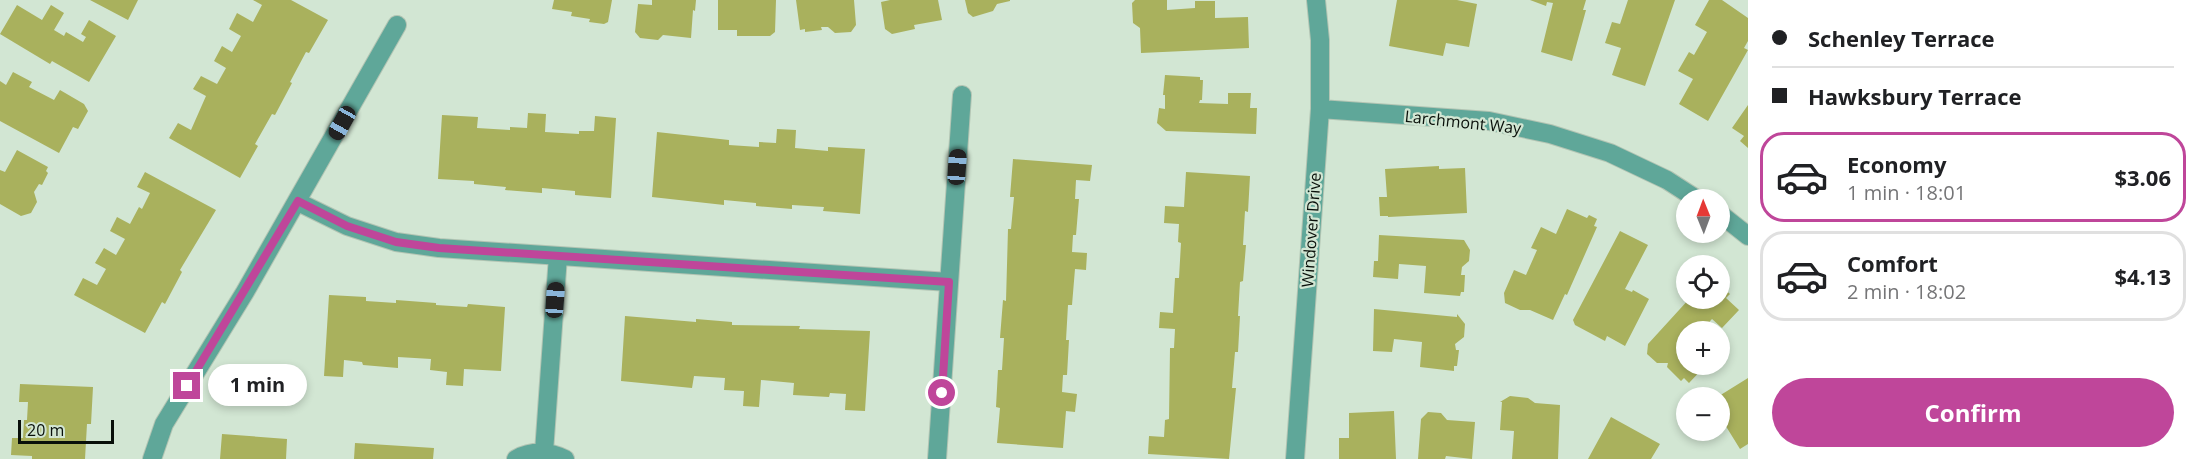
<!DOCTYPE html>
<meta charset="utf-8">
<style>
body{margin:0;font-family:"Open Sans",sans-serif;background:#f6f6f6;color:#202124;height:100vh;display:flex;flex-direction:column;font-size:22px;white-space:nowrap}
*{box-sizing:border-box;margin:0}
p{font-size:20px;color:#757577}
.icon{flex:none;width:33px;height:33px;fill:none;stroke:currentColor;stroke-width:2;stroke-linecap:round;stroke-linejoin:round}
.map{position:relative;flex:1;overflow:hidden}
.details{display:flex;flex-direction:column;background:#fff;width:450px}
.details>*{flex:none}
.hud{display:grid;align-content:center;height:132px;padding:0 24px;background:#fff}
.needle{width:39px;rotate:359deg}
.tools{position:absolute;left:1676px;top:189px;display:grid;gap:12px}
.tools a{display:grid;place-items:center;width:54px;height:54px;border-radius:50%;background:#fff;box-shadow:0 3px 9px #0003;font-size:30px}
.scale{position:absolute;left:18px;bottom:15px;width:96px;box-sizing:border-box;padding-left:6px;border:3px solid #09100a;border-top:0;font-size:16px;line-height:21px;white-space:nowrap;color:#09100a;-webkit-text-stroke:4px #d2e6d3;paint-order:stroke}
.end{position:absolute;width:27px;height:27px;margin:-14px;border:8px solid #bf469a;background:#fff;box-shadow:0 0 0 3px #fff}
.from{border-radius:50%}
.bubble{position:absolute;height:42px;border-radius:21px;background:#fff;box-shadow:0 3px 9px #0003;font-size:20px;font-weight:700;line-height:42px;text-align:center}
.car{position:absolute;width:18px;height:36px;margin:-18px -9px;border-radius:8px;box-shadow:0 0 4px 2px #0007;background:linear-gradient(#222 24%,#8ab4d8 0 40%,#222 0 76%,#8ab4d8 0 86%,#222 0)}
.hud b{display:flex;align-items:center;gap:21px;height:57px;font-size:22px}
.hud b+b{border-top:2px solid #e0e0e0}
.hud i{width:15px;height:15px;background:#202124}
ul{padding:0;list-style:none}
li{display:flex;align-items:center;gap:18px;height:90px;margin:0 12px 9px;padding:0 12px;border:3px solid #e0e0e0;border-radius:24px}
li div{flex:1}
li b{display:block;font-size:22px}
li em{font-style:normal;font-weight:700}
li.selected{border-color:#bf469a}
li>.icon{width:54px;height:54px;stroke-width:1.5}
.primary-button{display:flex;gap:12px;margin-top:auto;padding:12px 24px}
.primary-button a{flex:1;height:69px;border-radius:36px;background:#bf469a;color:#fff;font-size:24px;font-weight:700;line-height:69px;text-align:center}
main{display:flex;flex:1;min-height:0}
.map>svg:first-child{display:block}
.building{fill:#a9b15d}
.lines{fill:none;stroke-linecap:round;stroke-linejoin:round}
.minor-casing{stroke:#b2c4b3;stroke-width:20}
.minor{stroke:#5fa799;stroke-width:18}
.route{stroke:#bf469a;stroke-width:8}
.labels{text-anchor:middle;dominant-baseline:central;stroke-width:4.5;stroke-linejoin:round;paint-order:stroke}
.street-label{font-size:16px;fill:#09100a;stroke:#d2e6d3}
</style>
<main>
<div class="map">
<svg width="1748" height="459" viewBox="0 0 1748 459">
<rect width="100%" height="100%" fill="#d2e6d3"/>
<!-- building -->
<path class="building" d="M90,0H138L128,20Z
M253,0H291L328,20L309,53L306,52L290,82L292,83L275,115L272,114L255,144L258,146L240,178L169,138L178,123L191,130L206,96L193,89L201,76L217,84L226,68L214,61L222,46L232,52L241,36L229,29L237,13L253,22L262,5Z
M554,0H612L608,22L604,24L589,22L590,19L571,16L572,12L552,9Z
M652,0H696L695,11L693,10L691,38L663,35L658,40L640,38L635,32L638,4L652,5Z
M718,0H776L775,32L770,36H737V30H718Z
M796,0H854L856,25L851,32L835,33L828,27H821L822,30L805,32V29L800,30Z
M890,0H938L942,20L914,25L915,29L892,34L885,29L881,2Z
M965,0H1010V1L997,4L993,11L973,17L968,13Z
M1135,0H1167V10L1195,8V1H1215V18L1248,17L1249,48L1141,53L1140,28L1133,23L1132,3Z
M1397,0H1457L1477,4L1469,47L1446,43L1443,56L1389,46Z
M1530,0H1586L1583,10H1586L1572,61L1541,52L1553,3L1547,2L1546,6Z
M1628,0H1675L1645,86L1612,75L1621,48L1605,43L1612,22L1620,24Z
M1709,0H1722L1748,18V41L1744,48L1748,50L1708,121L1679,104L1693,79L1678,71L1689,52L1694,55L1707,32L1695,25Z
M17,5L42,20L51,5L64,13L54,30L64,36L66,32L83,42L86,37L81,34L89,20L116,36L89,82L52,61L50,64L0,34Z
M13,72L32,82L29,87L54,100L60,90L84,104L88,111L78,129L73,127L59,153L0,121V81L6,85Z
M1165,75L1200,77V80H1203L1202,100H1200L1199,103L1228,104V93H1251L1250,108H1257L1256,134L1166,131L1157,123L1159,108L1165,109V95H1163Z
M1748,105V148L1740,141L1744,136L1732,128Z
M528,113L546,114L545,132L579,134V131H594L595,116L616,118L611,198L575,195V191L542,188V193L505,190L506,187L474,184V181L438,179L442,115L478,117L477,128L510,130V127L527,128Z
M777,129L796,130L795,148L828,151V147L865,149L860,214L823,211L824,207L792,205V209L756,206V203L724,200V205L652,197L657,132L729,140V145L759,147V142L776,143Z
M17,150L48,167L46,171L48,173L42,185L39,184L34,192L37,202L31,213L21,216L0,204V170L5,172Z
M1013,159L1092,165L1090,181L1076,180L1075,199H1079L1076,235H1073L1072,252L1087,253L1086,270L1075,269L1072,305H1068L1066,340H1069L1067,375H1063L1062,392L1077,394L1075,412L1066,411L1063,448L997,443L1000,408L996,407L998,370H1002L1004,338H1000L1003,300L1006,301L1008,229H1011L1014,197H1010Z
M1439,166V169L1465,168L1467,213L1388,217V216H1380L1379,197H1387L1385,169Z
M145,172L216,210L180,270L182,272L165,304L162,302L145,333L74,295L83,278L97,285L106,269L95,263L104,248L116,255L125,239L110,231L117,217L130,224L139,207L142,209L150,193L137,187Z
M1186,172L1250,176L1248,212L1245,211L1243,245H1246L1243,281L1240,282L1238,316H1240L1238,352H1235L1232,388H1236L1229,459L1148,454L1149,436L1164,437L1165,420L1169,419L1170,348H1174L1175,329L1159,328L1160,312L1173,313L1175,278H1179L1181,243L1178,242L1179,224L1164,223L1165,206L1184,207Z
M1567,209L1587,218L1589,215L1597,219L1594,226L1597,227L1567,295L1565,294L1553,320L1530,310H1520L1505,303L1504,293L1514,270L1526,275L1537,250L1531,248L1541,227L1556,234Z
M1620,231L1648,245L1625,289L1632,292L1633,290L1649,299L1625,346L1607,336L1605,341L1575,325L1573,320Z
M1379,235L1464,240L1470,250L1469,261L1462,267L1461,275H1465L1464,292H1461L1460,296L1424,293L1426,266L1399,264L1398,279L1373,277L1374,261H1378Z
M1719,284L1730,294L1726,298L1739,310L1722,328L1712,319L1700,332H1686V364H1707L1689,383L1684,378L1681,381L1667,367L1668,363H1657L1647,354L1648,344L1690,298H1719Z
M329,295L366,297V301L396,303V300L436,303V305L467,307L468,304L505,307L501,371L464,369L463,386L446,385L447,372L430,370L431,359L398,357V368L363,365L362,362L344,360L343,377L324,376Z
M1374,309L1457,317V314L1465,324L1464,337L1455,344L1456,350H1459L1457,366H1454V371L1420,367L1422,342L1394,339L1392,352L1373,351Z
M625,316L696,322V319L732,322V325L800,326L799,329L870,331L865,411L845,410L846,394L830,393L829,397L793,395L794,383L761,380L759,407L743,406L744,391L724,390L725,378L694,376L692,388L621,381Z
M1748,378V444L1740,449L1719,415V396Z
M20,384L93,387L91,424H87L85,459H32V456L11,455L12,438H23L24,420H27L28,402H19Z
M1510,396L1528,398L1535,403L1560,405L1558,459H1512L1514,431L1500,430L1502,402H1500Z
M1394,411L1396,459H1339V438H1349V413Z
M1428,412L1441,413L1447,420L1475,422L1472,459L1446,456L1445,459H1418L1421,419Z
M1611,417L1660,444L1651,459H1588Z
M222,434L287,439L286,459H220Z
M355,443L434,448L433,459H354Z"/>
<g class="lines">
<!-- minor casing -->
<g class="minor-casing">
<path id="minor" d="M1320,109L1489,121L1550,134L1610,153L1667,180L1698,200
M298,202L347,226L396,242L439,248L949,282
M1719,213L1748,236
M544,452L558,256
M152,459L164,424L245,292L397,25
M516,459C532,450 550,451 565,459
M937,459L962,95
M1295,459L1320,109V40L1316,0"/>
</g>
<!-- minor -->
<use href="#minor" class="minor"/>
</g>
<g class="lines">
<!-- route -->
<path class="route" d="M187,386L298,201L347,226L396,242L439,248L949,282L942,393"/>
</g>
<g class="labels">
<!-- street labels -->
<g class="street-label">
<text transform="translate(1463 122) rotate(6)">Larchmont Way</text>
<text transform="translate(1311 230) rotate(-86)">Windover Drive</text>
</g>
</g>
</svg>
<div class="tools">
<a><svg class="needle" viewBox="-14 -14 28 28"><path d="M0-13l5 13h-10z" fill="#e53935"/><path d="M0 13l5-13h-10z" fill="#757577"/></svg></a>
<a><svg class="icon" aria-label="locate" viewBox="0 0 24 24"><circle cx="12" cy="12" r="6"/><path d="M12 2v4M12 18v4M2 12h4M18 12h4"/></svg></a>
<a>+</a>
<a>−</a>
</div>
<div class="scale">20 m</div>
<i class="end from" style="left:942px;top:393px"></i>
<i class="end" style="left:187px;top:386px"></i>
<div class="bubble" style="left:208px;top:364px;width:99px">1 min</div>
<i class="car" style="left:342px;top:123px;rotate:209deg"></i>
<i class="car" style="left:957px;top:167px;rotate:4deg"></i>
<i class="car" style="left:555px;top:300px;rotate:4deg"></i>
</div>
<section class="details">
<div class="hud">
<b><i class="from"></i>Schenley Terrace</b>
<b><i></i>Hawksbury Terrace</b>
</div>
<ul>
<li class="selected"><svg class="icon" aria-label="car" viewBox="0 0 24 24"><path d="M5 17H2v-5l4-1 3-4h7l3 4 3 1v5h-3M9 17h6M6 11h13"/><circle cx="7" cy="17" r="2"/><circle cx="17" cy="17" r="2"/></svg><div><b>Economy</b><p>1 min · 18:01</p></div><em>$3.06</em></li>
<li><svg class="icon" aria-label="car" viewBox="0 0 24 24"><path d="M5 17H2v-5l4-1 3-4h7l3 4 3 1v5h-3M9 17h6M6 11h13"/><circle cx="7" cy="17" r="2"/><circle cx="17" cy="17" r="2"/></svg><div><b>Comfort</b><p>2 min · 18:02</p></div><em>$4.13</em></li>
</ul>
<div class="primary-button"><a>Confirm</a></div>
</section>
</main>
